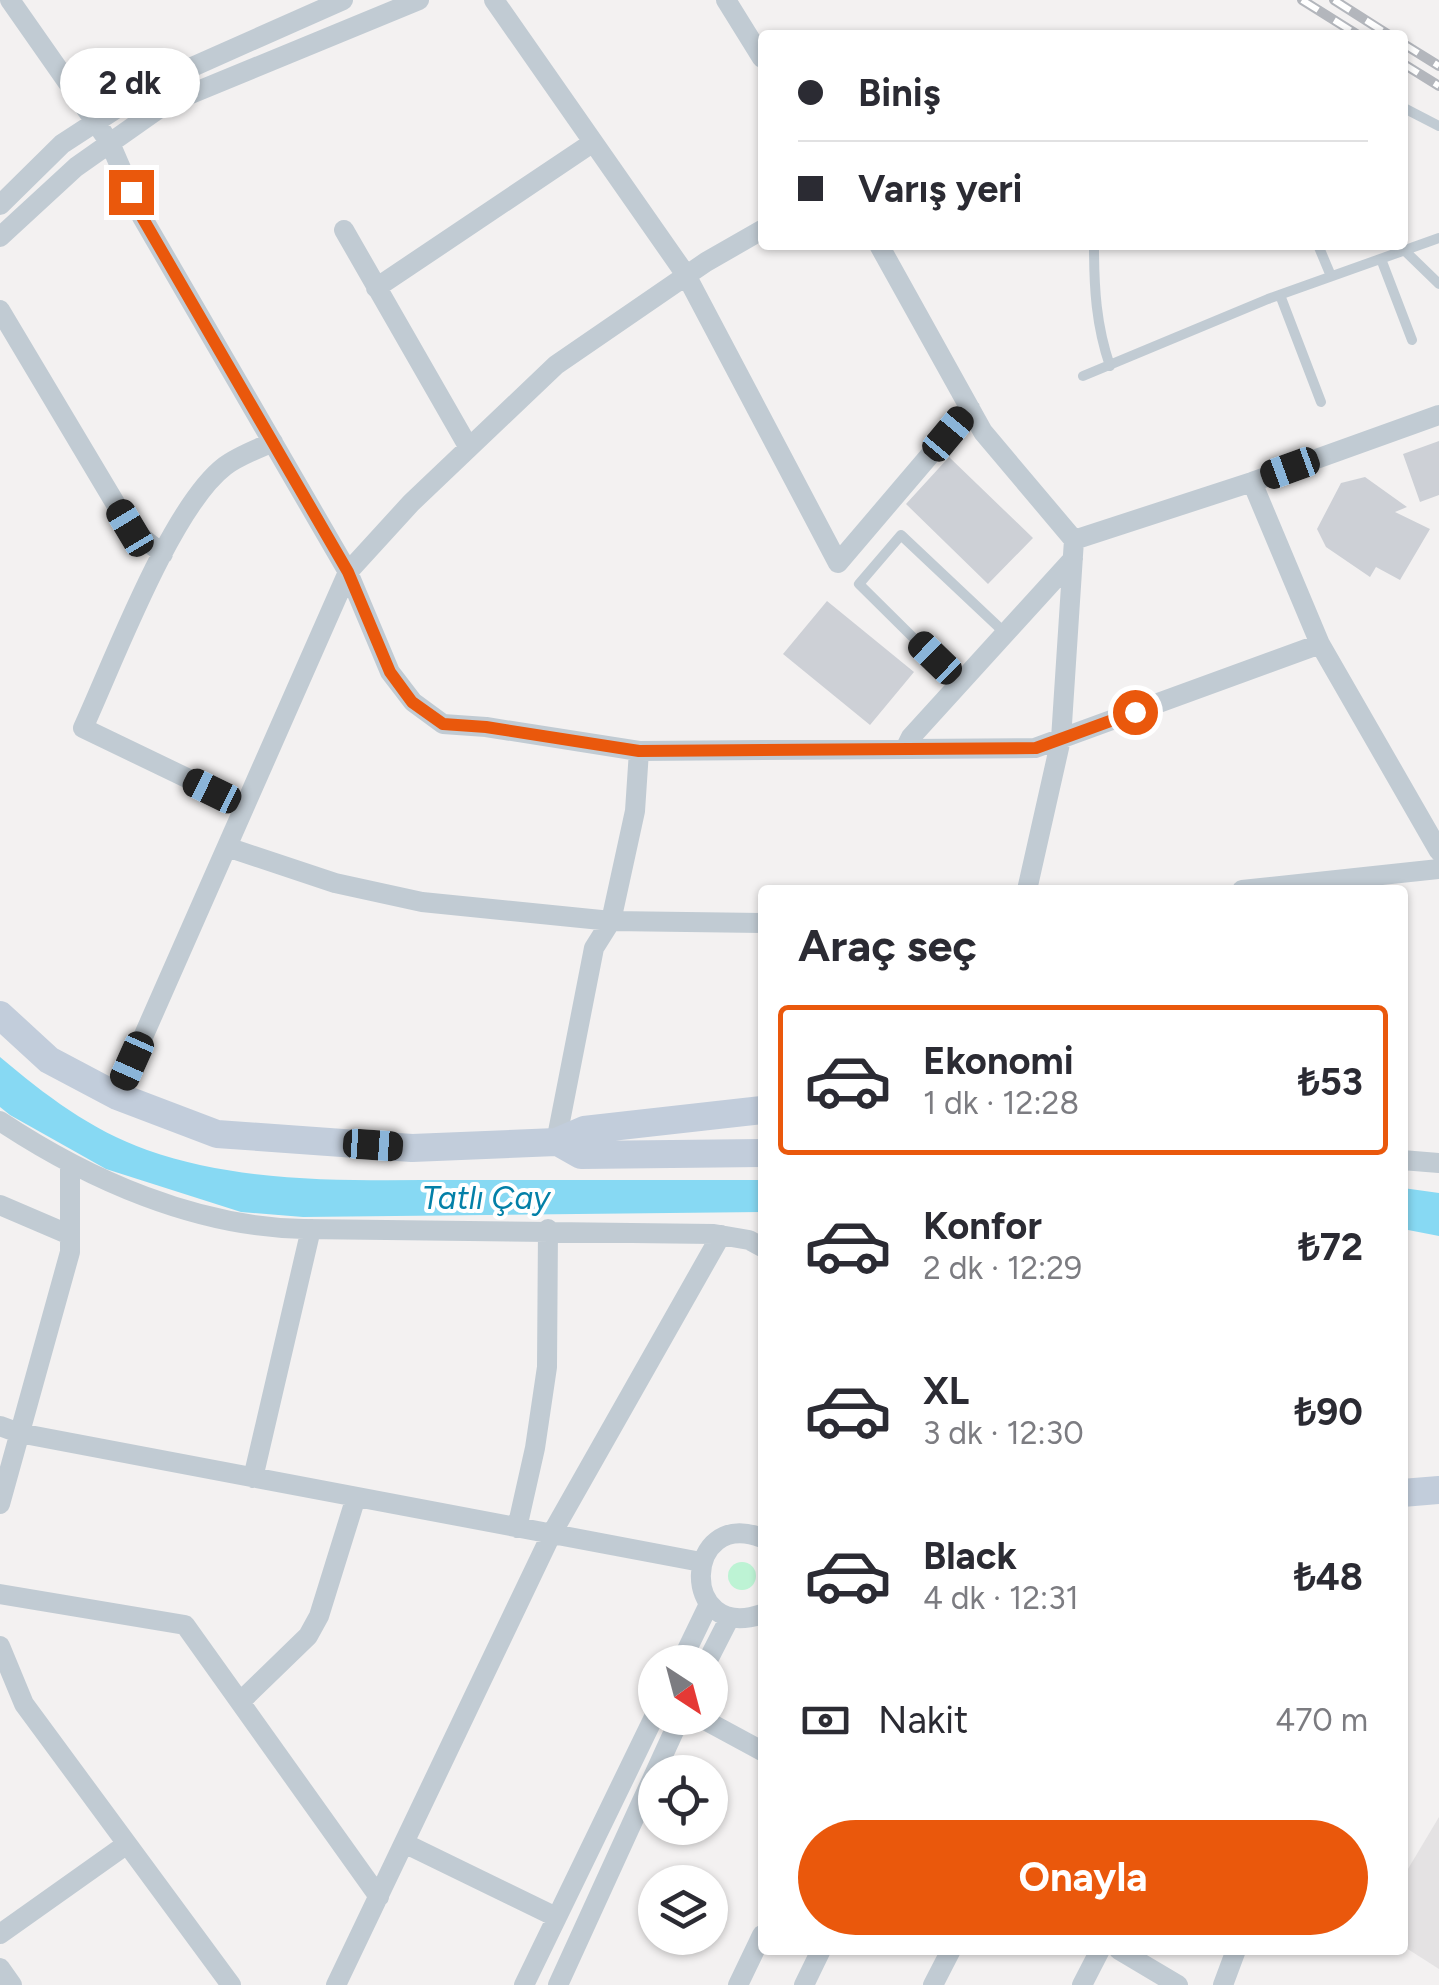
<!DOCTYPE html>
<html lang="tr">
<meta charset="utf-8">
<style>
body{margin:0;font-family:Figtree,sans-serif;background:#f2f2f3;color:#2b2b33;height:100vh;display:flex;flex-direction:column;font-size:38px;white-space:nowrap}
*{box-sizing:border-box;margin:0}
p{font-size:32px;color:#7c7c81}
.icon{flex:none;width:55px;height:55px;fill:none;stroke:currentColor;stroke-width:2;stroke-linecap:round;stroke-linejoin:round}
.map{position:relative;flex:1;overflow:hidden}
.panel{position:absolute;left:758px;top:885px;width:650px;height:1070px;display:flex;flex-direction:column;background:#fff;border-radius:10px;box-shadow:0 2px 8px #0004}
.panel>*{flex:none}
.banner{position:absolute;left:758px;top:30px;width:650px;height:220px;border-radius:10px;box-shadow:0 2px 8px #0004;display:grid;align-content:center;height:220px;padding:0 40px;background:#fff}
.needle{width:65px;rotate:144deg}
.tools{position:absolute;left:638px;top:1645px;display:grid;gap:20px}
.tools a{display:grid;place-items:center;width:90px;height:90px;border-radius:50%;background:#fff;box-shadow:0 2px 8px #0004;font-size:50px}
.end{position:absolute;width:45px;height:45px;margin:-22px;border:12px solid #ea580c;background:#fff;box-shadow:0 0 0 5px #fff}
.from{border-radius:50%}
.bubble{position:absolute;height:70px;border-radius:35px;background:#fff;box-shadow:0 2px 8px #0004;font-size:32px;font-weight:700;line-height:70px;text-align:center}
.car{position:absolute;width:30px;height:60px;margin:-30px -15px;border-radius:12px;box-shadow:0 0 8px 2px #0007;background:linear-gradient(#222 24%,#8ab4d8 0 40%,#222 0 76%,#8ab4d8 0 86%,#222 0)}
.banner b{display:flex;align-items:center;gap:35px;height:95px;font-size:38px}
.banner b+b{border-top:2px solid #e1e1e2}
.banner i{width:25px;height:25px;background:#2b2b33}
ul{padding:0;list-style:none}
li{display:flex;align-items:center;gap:30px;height:150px;margin:0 20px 15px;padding:0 20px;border:5px solid transparent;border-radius:10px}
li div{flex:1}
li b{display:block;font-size:38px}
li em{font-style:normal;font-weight:700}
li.active{border-color:#ea580c}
li>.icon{width:90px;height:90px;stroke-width:1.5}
h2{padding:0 40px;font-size:45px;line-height:120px}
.pay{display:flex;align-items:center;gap:25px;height:110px;padding:0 40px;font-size:38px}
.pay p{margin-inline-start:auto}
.button{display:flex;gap:20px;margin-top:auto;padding:20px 40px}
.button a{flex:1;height:115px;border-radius:60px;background:#ea580c;color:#fff;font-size:40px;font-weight:700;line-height:115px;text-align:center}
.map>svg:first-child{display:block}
.education{fill:#e4e2e3}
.green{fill:#bdf3d4}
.water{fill:#87d9f3}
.building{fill:#cdd0d6}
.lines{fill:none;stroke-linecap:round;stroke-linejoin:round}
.lane{stroke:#c1cbd3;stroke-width:10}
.street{stroke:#c1cbd3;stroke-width:20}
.secondary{stroke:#c2cddb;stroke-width:28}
.rail-casing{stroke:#b3b6bc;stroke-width:10}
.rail{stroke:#fff;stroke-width:6;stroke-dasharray:19;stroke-linecap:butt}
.route{stroke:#ea580c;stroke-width:12}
.labels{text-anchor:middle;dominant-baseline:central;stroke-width:8;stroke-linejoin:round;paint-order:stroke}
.water-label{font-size:32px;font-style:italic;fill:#0380a8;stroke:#fff}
</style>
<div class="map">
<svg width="1439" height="1985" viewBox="0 0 1439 1985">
<rect width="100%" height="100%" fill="#f3f1f1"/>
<!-- education -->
<path class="education" d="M1439,1817V1969L1403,1946L1402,1879Z"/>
<!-- green -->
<path class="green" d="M728 1576a14 14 0 1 1 28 0a14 14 0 1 1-28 0Z"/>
<!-- water -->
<path class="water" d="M0,1057C45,1095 91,1130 147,1150C247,1185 353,1180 457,1180C559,1180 661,1180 762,1180V1212L303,1217L241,1212L106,1169L10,1115L0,1107Z
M1403,1188L1439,1193V1236L1403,1229Z"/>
<!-- building -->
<path class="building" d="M1439,441V495L1420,502L1403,454Z
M949,457L1033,538L988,584L906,504Z
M1365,477L1407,507L1395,512L1430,529L1400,580L1376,567L1370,577L1326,547L1317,529L1341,483Z
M827,601L914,672L870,725L783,654Z"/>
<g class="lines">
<!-- lane -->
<path class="lane" d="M1402,107L1439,126
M1094,245C1094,288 1096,325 1110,366
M1318,245L1331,276
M1405,251L1439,284
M1381,259L1412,340
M1280,295L1321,402
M1083,376L1268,299L1439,238
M959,683L859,584L901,535L1005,633"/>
<!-- street -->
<path class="street" d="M10,0L110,143L142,217L348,572L390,672L413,702L443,724L486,727L639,751L635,811L611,921L594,948L556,1142
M494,0L686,275L838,563L970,408
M726,0L762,58
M0,205L62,144L154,84L343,0
M344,230L469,448
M0,237L76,167L164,105L419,0
M879,245L983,432L1074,540
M376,288L592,143
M0,310L130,528L163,554
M1252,482L1320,644L1439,851
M905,749L911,737L1073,559
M639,751L1035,748L1320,644
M245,806L83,728C113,663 171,507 225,466C238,456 257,449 273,442
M227,847L335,883L422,902L611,921L762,923
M1027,890L1061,739L1074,540L1252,482L1439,415
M1242,890L1439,869
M117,1096L348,572L411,503L556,365L706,262L762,230
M0,1121C89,1180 196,1227 304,1229L714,1234L749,1240L762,1247
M1402,1160L1439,1163
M0,1205L70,1235
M0,1426L19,1433L701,1562
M253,1478L311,1229
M0,1504L70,1252V1164
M517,1528L535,1448L547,1367L548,1229
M762,1538C683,1507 678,1643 762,1614
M0,1594L185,1625L379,1897
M0,1646L24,1704L231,1985
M681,1662L709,1604
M707,1662L730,1617
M240,1702L308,1636L319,1616L356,1497
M701,1718L762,1751
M404,1843L556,1917
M0,1934L127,1844
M1119,1950L1178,1985
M0,1968L12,1985
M336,1985L551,1535L721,1235
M524,1985L655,1715
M558,1985L680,1718
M738,1985L762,1935
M804,1985L821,1950
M933,1985L951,1950
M1082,1985L1100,1950
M1223,1985L1236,1950"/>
<!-- secondary -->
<path class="secondary" d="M0,1015L49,1060L117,1096L217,1134L412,1148L556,1142L584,1130L762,1110
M558,1142L581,1155L762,1153
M1402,1493L1439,1490"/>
<!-- rail casing -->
<g class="rail-casing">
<path id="rail" d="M1302,0L1358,35
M1334,0L1389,35
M1402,43L1439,66
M1402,63L1439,86"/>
</g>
<!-- rail -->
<use href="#rail" class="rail"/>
</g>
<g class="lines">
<!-- route -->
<path class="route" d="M131,192L142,217L348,572L390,672L412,702L443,724L486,727L639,751L1036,748L1135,712"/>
</g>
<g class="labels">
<!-- water labels -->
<g class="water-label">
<text x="486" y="1198">Tatlı Çay</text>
</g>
</g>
</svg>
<div class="tools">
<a><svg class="needle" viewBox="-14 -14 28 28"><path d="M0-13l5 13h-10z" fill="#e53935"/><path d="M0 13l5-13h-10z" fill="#7c7c81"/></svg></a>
<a><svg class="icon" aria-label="locate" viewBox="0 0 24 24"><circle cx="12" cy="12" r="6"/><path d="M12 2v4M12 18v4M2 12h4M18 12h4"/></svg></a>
<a><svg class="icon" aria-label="layers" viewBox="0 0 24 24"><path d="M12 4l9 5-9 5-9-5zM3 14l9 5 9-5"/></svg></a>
</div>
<i class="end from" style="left:1135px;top:712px"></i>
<i class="end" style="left:131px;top:192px"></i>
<div class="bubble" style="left:60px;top:48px;width:140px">2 dk</div>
<i class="car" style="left:948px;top:434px;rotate:40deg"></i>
<i class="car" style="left:1290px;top:468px;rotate:250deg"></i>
<i class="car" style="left:130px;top:528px;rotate:329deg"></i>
<i class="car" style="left:935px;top:658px;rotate:314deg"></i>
<i class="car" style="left:212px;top:791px;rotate:296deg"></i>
<i class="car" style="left:132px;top:1061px;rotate:204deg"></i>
<i class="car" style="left:373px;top:1145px;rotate:94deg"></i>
<div class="banner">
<b><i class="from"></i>Biniş</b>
<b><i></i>Varış yeri</b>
</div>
<section class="panel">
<h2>Araç seç</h2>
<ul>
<li class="active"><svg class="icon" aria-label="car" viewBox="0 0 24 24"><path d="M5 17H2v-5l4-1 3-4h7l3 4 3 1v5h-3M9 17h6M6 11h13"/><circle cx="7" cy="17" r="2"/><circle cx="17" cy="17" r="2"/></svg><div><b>Ekonomi</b><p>1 dk · 12:28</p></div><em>₺53</em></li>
<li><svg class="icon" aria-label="car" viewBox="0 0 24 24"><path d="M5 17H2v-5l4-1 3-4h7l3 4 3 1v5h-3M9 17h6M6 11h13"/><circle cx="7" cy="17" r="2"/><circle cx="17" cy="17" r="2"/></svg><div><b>Konfor</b><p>2 dk · 12:29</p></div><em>₺72</em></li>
<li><svg class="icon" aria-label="car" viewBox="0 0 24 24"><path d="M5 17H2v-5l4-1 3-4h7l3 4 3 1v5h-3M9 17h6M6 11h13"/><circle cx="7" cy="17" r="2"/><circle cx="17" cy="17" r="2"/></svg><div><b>XL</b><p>3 dk · 12:30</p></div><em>₺90</em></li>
<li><svg class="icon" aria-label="car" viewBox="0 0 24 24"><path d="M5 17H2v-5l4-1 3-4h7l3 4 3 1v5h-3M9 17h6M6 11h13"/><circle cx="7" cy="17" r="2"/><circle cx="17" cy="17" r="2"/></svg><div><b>Black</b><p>4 dk · 12:31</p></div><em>₺48</em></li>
</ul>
<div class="pay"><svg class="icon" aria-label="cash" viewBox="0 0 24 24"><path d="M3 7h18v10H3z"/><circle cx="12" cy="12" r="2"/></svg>Nakit<p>470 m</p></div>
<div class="button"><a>Onayla</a></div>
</section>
</div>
